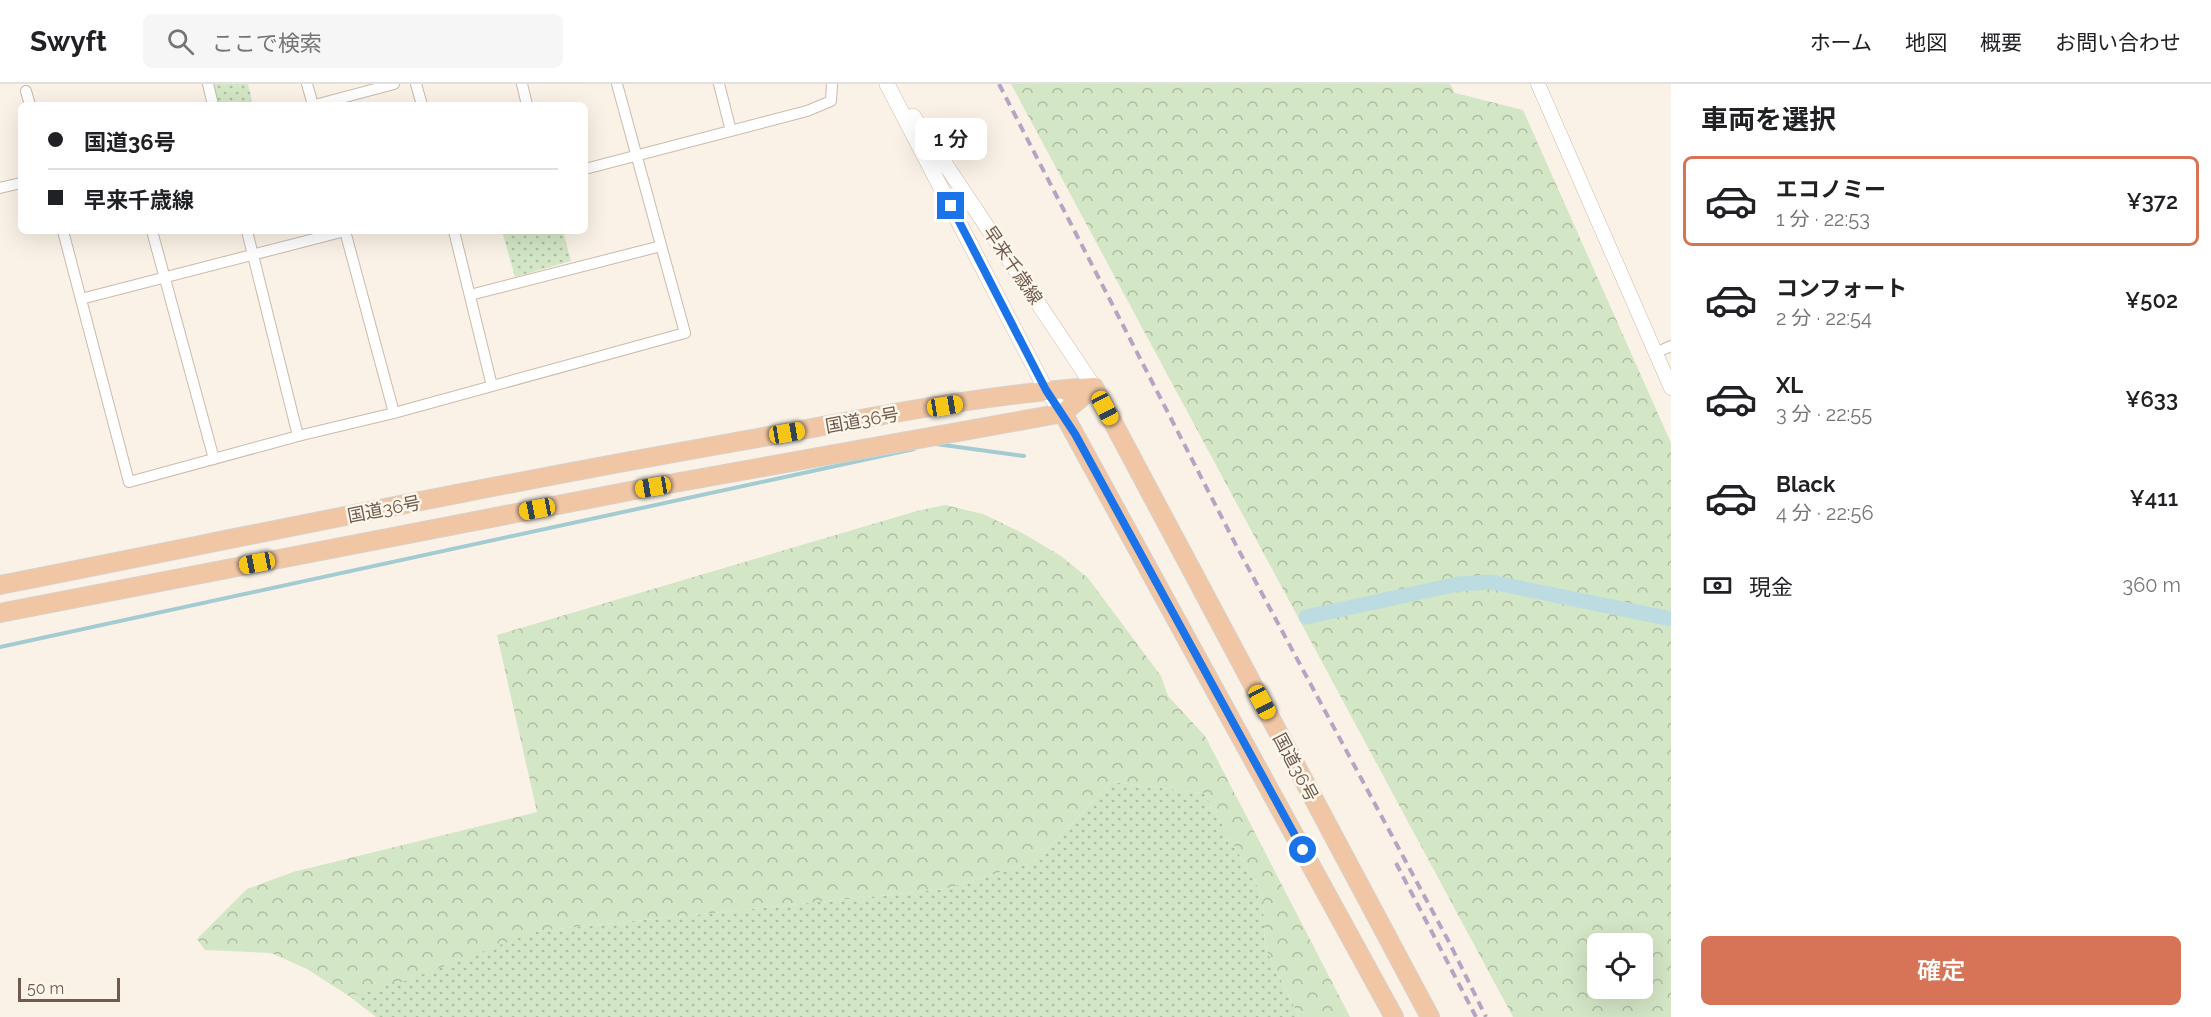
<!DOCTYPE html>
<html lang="ja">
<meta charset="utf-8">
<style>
body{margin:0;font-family:Raleway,"Noto Sans JP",sans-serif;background:#f6f6f6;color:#202124;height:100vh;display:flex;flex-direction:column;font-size:22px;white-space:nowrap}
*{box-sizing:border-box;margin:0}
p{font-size:20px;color:#757577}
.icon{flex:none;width:33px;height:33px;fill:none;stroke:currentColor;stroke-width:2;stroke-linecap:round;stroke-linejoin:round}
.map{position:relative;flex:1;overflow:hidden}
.side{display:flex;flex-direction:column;background:#fff;width:540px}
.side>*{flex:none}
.hud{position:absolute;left:18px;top:18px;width:570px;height:132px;border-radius:9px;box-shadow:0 6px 24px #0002;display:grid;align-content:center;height:132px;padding:0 30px;background:#fff}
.controls{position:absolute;left:1587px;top:849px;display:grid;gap:12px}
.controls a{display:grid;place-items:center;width:66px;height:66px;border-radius:9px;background:#fff;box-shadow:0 6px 24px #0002;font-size:30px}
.scale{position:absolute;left:18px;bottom:15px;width:102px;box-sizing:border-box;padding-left:6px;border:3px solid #705a4d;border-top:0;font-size:16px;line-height:21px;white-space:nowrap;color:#705a4d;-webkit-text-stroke:4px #fdf6eb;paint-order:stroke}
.end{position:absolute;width:27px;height:27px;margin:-14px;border:8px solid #1a73e8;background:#fff;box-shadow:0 0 0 3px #fff}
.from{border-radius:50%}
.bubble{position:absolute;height:42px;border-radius:9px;background:#fff;box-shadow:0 6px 24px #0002;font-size:20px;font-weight:600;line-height:42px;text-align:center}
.car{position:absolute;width:18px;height:36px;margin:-18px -9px;border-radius:8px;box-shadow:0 0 4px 2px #0007;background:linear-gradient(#f5c518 24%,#345 0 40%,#f5c518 0 76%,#345 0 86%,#f5c518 0)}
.hud b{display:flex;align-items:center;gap:21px;height:57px;font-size:22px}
.hud b+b{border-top:2px solid #e0e0e0}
.hud i{width:15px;height:15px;background:#202124}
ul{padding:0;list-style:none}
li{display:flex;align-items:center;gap:18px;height:90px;margin:0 12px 9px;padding:0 18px;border:3px solid transparent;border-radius:9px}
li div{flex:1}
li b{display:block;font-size:22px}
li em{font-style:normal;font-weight:600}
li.selected{border-color:#d77457}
li>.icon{width:54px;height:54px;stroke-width:1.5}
h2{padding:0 30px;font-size:27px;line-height:72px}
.pay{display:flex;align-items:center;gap:15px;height:66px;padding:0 30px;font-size:22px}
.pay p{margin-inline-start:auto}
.action{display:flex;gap:12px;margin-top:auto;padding:12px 30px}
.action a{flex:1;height:69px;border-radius:9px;background:#d77457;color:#fff;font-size:24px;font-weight:600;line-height:69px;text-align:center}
header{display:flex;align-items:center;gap:36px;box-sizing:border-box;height:84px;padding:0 30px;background:#fff;border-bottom:2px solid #e0e0e0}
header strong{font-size:28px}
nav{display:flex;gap:33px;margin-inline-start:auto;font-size:21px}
.search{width:420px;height:54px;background:#f6f6f6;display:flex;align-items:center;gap:15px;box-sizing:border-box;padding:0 21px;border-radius:9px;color:#757577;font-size:22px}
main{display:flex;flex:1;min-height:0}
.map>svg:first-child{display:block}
.green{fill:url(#green-dots)}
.forest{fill:url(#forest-crowns);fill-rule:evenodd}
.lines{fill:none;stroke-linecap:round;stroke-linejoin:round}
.stream{stroke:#a3cbd2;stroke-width:4}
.canal{stroke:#bcdce1;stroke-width:15}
.minor-casing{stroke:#cabaad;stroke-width:12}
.tertiary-casing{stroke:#cabaad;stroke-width:15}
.secondary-casing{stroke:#cfbcae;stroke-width:16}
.trunk-casing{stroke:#d7d1cd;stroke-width:20}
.minor{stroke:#fff;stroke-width:10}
.tertiary{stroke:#fff;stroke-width:14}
.secondary{stroke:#fff;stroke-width:15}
.trunk{stroke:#f0c6a4;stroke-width:18}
.rail{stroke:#b5a5c2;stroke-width:4;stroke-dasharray:9 6;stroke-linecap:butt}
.route{stroke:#1a73e8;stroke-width:8}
.labels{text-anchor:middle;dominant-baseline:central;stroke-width:5;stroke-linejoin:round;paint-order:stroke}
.street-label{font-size:18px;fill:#705a4d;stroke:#fdf6eb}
</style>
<header>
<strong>Swyft</strong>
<div class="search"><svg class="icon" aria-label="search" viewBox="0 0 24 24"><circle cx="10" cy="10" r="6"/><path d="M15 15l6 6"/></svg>ここで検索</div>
<nav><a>ホーム</a><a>地図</a><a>概要</a><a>お問い合わせ</a></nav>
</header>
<main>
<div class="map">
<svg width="1671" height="933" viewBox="0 0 1671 933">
<defs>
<pattern id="green-dots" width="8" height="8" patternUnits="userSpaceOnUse" patternTransform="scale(1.5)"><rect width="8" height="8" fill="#d3e6c5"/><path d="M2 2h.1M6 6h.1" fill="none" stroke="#b0bda2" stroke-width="1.8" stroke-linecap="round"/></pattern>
<pattern id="forest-crowns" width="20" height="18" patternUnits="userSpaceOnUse" patternTransform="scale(1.5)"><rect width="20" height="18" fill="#d3e6c5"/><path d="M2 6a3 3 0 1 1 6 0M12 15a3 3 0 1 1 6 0" fill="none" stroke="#b0bda2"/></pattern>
</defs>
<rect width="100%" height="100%" fill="#faf2e6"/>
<!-- green -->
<path class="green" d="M212,0H248L253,21H217Z
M502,147H563L571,177L515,193Z
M1111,698L1204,709L1263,812L1265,863L1299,933H376L349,912L537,847L945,805L1037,777Z"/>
<!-- forest -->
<path class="forest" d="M1011,0H1450L1455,9L1523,26L1671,359V933H1513ZM1598,860H1642V904H1598Z
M945,421L983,430L1022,449L1061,472L1088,494L1161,592L1168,612L1205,652L1350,933H1299L1265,863L1263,812L1204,709L1111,698L1037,777L945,805L537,847L405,897L349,912L307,885L271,869L205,866L197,855L247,805L293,788L537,728L497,551L917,427Z"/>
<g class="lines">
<!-- stream -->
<path class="stream" d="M936,360L1024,372
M0,563L914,365"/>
<!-- canal -->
<path class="canal" d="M1306,533L1458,500L1491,498L1671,535"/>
<!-- minor casing -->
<g class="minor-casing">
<path id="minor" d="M208,0L213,21
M307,0L313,21
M416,0L422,21
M522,0L527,21
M719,0L731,47
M26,7L30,21
M315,21L394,0
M585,85L807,27L831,17L832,0
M0,104L21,99
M63,147L129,398L298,352L394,329L685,249L617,0
M152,147L214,375
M247,147L298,352
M345,147L394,329
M454,147L492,302
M470,211L661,162
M81,215L345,147
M1655,269L1671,262"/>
</g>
<!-- tertiary casing -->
<g class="tertiary-casing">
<path id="tertiary" d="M1538,0L1671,304"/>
</g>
<!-- secondary casing -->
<g class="secondary-casing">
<path id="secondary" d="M887,0L1046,306L1063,329
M913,32L1094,303"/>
</g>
<!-- trunk casing -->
<g class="trunk-casing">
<path id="trunk" d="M1094,303L1430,933
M1063,329L1394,933
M1063,329L1094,303
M0,501C243,453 486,402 730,359C849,338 973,311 1094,303
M0,529L630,407L1063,329"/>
</g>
<!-- minor -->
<use href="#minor" class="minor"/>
<!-- tertiary -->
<use href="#tertiary" class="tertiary"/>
<!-- secondary -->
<use href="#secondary" class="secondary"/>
<!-- trunk -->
<use href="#trunk" class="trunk"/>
<!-- rail -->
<path class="rail" d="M999,0L1237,463L1449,858L1486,933
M1396,779L1476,933"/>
</g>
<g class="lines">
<!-- route -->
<path class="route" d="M951,122L1046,306L1075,350L1303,766"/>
</g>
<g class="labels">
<!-- street labels -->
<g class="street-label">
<text transform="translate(1013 181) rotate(56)">早来千歳線</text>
<text transform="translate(862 336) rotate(-10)">国道36号</text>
<text transform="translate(384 425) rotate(-11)">国道36号</text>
<text transform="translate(1296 683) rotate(62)">国道36号</text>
</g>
</g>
</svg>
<div class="controls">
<a><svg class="icon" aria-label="locate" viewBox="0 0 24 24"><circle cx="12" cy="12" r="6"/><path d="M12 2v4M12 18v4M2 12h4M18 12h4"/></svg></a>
</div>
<div class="scale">50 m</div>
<i class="end from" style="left:1303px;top:766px"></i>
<i class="end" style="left:951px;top:122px"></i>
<div class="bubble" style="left:915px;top:34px;width:72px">1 分</div>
<i class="car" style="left:945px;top:322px;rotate:81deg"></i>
<i class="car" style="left:1105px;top:324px;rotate:152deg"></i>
<i class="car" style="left:787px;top:349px;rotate:80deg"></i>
<i class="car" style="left:653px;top:403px;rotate:260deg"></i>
<i class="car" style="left:537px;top:425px;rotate:259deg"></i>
<i class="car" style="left:257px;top:479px;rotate:259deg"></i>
<i class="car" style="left:1262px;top:618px;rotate:152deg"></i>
<div class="hud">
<b><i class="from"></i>国道36号</b>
<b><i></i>早来千歳線</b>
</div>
</div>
<section class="side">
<h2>車両を選択</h2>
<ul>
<li class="selected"><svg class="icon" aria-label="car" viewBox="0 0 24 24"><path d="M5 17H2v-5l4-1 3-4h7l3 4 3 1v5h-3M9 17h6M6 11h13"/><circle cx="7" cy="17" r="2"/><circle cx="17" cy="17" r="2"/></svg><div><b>エコノミー</b><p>1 分 · 22:53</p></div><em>¥372</em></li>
<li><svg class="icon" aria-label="car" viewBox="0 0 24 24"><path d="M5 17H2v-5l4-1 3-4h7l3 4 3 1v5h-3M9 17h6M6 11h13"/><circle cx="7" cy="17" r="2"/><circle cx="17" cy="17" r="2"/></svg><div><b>コンフォート</b><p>2 分 · 22:54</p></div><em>¥502</em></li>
<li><svg class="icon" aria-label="car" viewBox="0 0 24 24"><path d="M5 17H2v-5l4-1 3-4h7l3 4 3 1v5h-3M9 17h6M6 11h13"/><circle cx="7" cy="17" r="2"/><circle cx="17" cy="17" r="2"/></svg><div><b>XL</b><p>3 分 · 22:55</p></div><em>¥633</em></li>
<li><svg class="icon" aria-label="car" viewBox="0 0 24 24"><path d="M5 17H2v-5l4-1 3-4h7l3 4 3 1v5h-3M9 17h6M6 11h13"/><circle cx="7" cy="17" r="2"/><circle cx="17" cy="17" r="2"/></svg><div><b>Black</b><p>4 分 · 22:56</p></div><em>¥411</em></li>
</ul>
<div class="pay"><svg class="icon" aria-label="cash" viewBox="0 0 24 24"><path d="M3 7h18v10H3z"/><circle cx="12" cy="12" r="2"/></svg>現金<p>360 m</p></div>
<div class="action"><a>確定</a></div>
</section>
</main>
